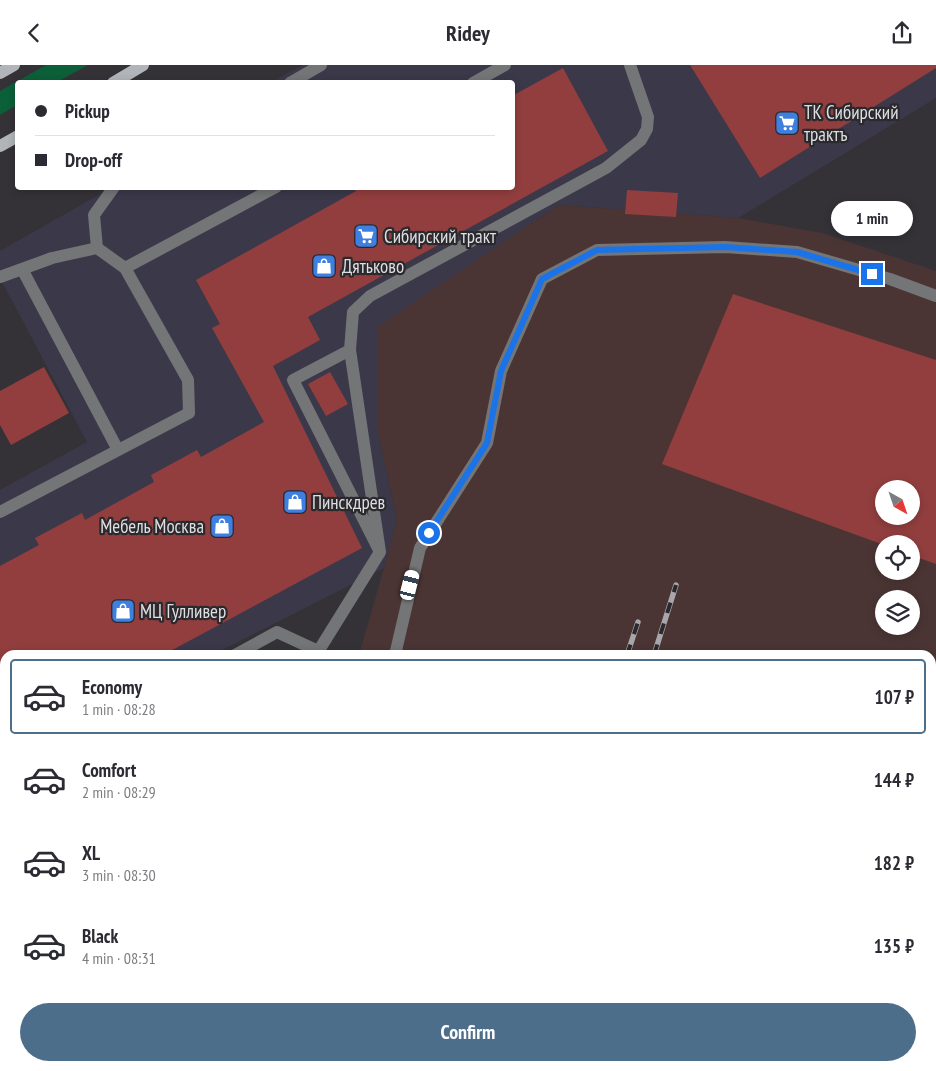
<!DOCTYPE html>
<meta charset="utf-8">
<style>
body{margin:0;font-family:"PT Sans Narrow",sans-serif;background:#f2f2f3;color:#2b2b33;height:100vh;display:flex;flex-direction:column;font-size:19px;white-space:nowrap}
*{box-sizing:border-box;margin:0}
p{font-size:16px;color:#7c7c81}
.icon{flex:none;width:28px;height:28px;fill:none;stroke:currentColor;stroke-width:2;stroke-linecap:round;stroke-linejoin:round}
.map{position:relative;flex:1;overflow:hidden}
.drawer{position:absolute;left:0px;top:585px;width:936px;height:421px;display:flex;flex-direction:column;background:#fff;border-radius:15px 15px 0 0;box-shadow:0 2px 8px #0003}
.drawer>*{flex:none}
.hud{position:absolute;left:15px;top:15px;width:500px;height:110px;border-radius:5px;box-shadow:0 2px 8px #0003;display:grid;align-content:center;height:110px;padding:0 20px;background:#fff}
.needle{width:32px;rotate:140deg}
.controls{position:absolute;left:875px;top:415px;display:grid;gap:10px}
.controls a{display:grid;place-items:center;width:45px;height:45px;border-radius:50%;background:#fff;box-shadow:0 2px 8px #0003;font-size:25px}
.end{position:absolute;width:22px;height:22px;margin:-11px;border:6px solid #1a73e8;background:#fff;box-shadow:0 0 0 2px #fff}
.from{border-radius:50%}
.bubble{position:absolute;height:35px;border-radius:18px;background:#fff;box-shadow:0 2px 8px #0003;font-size:16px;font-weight:600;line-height:35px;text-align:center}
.car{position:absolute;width:15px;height:30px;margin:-15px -8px;border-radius:6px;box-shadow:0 0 4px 1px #0007;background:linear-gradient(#fff 24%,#345 0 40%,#fff 0 76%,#345 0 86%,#fff 0)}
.hud b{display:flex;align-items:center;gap:18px;height:48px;font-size:19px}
.hud b+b{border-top:1px solid #e1e1e2}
.hud i{width:12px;height:12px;background:#2b2b33}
ul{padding:9px 0 0;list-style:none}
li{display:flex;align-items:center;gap:15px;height:75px;margin:0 10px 8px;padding:0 10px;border:2px solid transparent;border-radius:5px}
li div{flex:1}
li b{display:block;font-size:19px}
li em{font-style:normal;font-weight:600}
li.on{border-color:#4c6e8b}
li>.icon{width:45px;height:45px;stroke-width:1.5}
.action{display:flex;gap:10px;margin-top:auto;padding:10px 20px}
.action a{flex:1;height:58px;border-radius:30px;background:#4c6e8b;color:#fff;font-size:20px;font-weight:600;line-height:58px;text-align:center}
header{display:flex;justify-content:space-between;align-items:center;height:65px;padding:0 20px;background:#fff;font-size:22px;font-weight:600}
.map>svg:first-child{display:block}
.commercial{fill:#3b384a}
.industrial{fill:#4a3534;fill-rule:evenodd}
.green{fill:#0b5f39}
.building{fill:#923e3e;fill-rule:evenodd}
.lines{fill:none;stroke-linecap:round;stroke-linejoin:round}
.minor{stroke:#737576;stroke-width:12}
.major{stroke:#b1b5b9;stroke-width:12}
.rail-casing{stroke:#a8a6aa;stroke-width:5.5}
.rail{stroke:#2a292d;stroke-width:4;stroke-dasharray:11;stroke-linecap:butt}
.route{stroke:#1a73e8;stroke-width:6}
.labels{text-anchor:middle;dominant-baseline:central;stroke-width:4.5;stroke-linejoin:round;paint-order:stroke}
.poi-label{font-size:19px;fill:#dfdee1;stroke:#2a292d;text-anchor:start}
</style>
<header><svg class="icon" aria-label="back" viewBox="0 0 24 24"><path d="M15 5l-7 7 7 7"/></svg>Ridey<svg class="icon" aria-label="share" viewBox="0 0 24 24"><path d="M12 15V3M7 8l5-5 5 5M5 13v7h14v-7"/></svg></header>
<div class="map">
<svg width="936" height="1006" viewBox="0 0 936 1006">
<rect width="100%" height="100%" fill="#343237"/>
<!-- commercial -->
<path class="commercial" d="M303,0H936V33L738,153L559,140L378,262L377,363L397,454L384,503L212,590H5V695L0,697V425L87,377L0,213V186L109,124L110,123L512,122V18L271,17Z"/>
<!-- industrial -->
<path class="industrial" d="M559,140L738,153L822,168L936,206V1006H341L343,1001H931V590H359L384,503L397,454L377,363V262ZM884,424H911V451H884ZM884,479H911V506H884ZM884,534H911V561H884Z"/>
<!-- green -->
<path class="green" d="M46,0H88L57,17L18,18L17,40L0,50V26Z"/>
<!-- building -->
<path class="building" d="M690,0H936V3L760,113Z
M563,3L608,86L308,252L320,275L273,301L362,483L163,590H5V675L0,678V501L39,480L35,473L82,448L85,455L154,417L151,410L197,385L201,392L264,357L212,263L220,259L196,215L356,126L353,122H512V31Z
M627,125L678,128L676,152L625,149Z
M733,229L936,295V499L911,490V479L884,480L662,399ZM884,424H911V451H884Z
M44,302L69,348L11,380L0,360V326Z
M330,307L348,339L326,351L308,319Z
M936,597V1006H881L868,1001H931V611Z
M5,777V951L0,954V780Z
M59,1001H108L111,1006H62Z
M271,1001H327L326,1006H270Z
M544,1001H613L612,1006H543Z"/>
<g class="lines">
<!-- minor -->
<path class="minor" d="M290,18L321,0
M473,18L505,0
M97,183L94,150L114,122
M125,203L276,122
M22,204L118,385
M0,212L52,193L97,183L125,203L188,315L189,348L0,447
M350,285L353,247L370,231L606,103L641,75L647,64L648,52L630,0
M235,590L277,567L318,586
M316,590L380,487L350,285L293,315L380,487
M395,590L420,483L487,378L501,306L542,214L597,185L725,182L797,187L890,214L936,231
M0,720L5,717
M0,974L5,971
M123,1001L126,1006
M248,1006L250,1001"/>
<!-- major -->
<path class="major" d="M0,8L14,0
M113,18L143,0
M0,81L18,71"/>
<!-- rail casing -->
<g class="rail-casing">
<path id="rail" d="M627,590L638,557
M654,590L676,520
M494,1006L496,1001
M523,1006L524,1001"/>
</g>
<!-- rail -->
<use href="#rail" class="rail"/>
</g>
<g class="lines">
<!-- route -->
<path class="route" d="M429,468L487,378L501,306L542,214L597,185L725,182L797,187L872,209"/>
</g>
<!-- icons -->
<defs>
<g id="supermarket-square" transform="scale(1.25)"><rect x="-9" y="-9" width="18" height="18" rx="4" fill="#3f7fe0" stroke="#2a292d"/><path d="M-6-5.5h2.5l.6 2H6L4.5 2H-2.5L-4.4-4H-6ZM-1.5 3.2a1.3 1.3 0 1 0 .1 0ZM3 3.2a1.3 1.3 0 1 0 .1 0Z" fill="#fff"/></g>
<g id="shop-square" transform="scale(1.25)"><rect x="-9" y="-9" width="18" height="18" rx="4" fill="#3f7fe0" stroke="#2a292d"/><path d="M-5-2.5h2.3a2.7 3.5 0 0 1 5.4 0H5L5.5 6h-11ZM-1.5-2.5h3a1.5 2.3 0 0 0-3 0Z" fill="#fff"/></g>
</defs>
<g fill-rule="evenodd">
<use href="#supermarket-square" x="787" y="58"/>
<use href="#supermarket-square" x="366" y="171"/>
<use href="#shop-square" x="324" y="201"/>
<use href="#shop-square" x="295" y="437"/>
<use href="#shop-square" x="222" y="461"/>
<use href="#shop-square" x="123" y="546"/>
</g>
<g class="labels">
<!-- poi labels -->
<g class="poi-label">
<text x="804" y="47">ТК Сибирский<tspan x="804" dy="22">трактъ</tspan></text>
<text x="384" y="171">Сибирский тракт</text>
<text x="342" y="201">Дятьково</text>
<text x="312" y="437">Пинскдрев</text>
<text x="204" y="461" text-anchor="end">Мебель Москва</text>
<text x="140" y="546">МЦ Гулливер</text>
</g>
</g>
</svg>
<div class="controls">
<a><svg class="needle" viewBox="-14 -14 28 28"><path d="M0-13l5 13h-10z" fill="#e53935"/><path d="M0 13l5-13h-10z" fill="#7c7c81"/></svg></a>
<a><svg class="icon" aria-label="locate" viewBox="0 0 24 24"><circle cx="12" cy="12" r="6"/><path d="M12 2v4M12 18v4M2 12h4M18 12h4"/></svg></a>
<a><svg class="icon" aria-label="layers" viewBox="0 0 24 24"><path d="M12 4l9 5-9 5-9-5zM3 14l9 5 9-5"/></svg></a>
</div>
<i class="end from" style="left:429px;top:468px"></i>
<i class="end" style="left:872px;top:209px"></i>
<div class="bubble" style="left:831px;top:136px;width:82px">1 min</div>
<i class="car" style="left:410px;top:520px;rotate:14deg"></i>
<div class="hud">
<b><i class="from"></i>Pickup</b>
<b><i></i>Drop-off</b>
</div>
<section class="drawer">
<ul>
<li class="on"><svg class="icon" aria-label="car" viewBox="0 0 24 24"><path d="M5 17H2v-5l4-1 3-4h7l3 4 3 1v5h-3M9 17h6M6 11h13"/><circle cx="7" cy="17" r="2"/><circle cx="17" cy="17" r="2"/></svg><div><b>Economy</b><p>1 min · 08:28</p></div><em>107 ₽</em></li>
<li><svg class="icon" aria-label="car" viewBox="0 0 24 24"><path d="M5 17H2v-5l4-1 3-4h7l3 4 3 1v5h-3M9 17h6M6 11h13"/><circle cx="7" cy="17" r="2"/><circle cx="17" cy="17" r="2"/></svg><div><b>Comfort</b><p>2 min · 08:29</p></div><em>144 ₽</em></li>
<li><svg class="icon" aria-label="car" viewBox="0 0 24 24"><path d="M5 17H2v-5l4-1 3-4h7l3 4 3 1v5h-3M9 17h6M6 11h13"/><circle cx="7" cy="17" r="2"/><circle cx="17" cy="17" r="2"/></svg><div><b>XL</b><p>3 min · 08:30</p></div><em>182 ₽</em></li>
<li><svg class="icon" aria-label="car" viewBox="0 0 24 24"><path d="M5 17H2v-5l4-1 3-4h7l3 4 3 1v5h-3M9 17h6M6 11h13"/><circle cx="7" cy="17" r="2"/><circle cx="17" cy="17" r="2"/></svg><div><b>Black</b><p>4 min · 08:31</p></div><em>135 ₽</em></li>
</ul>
<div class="action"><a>Confirm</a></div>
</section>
</div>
